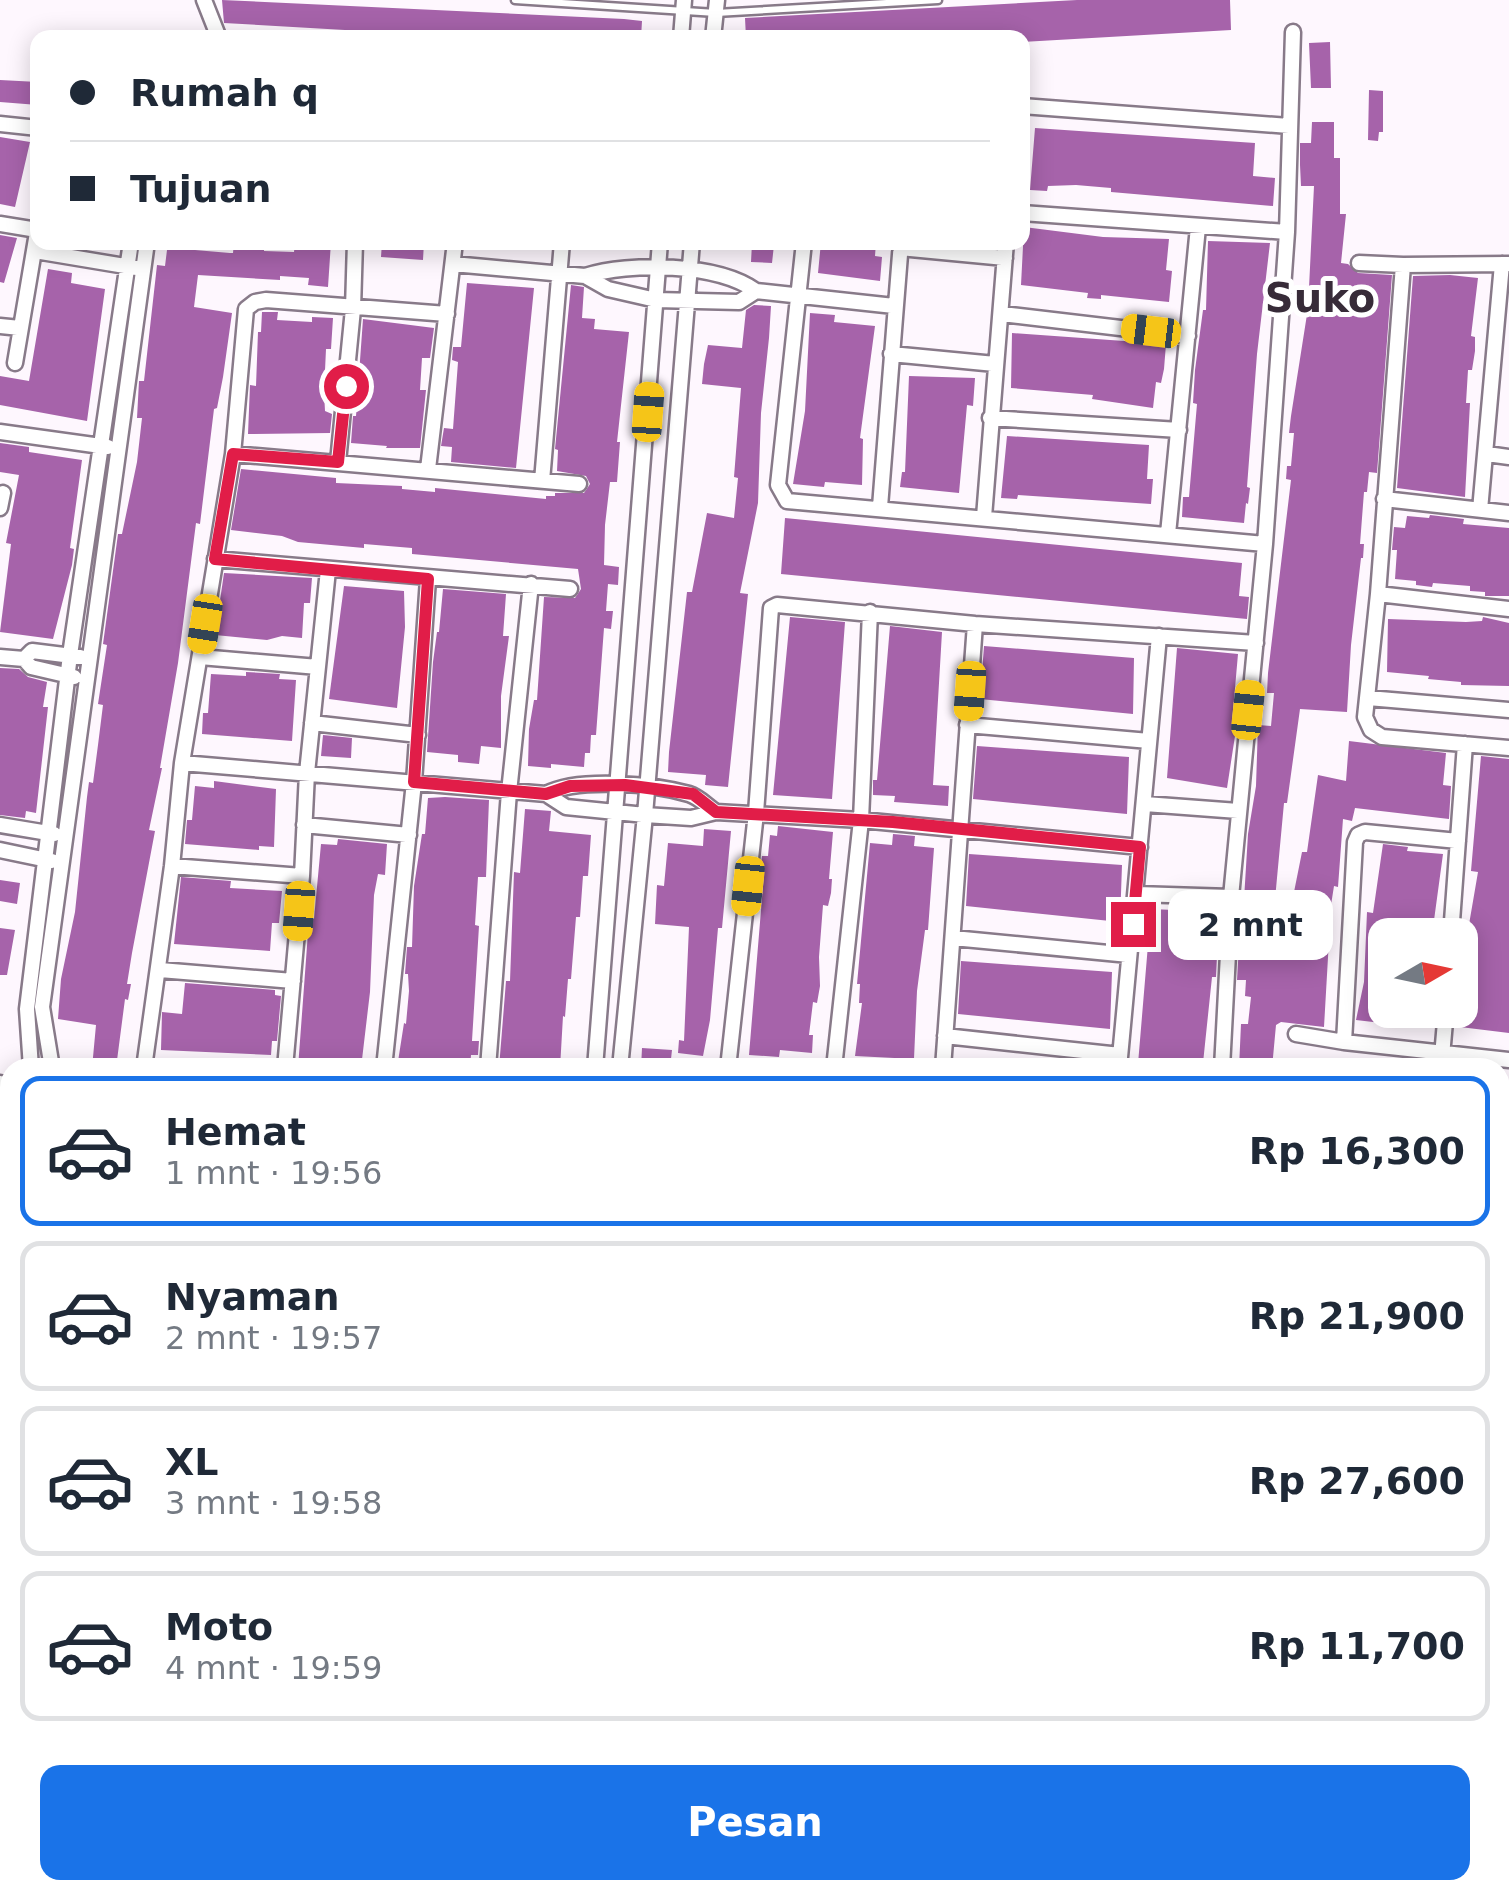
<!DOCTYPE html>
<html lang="id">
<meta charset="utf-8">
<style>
body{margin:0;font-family:"DejaVu Sans",sans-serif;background:#f6f6f7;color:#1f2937;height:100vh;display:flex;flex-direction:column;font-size:38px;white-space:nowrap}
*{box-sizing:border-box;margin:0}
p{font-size:32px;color:#747a83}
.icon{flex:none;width:55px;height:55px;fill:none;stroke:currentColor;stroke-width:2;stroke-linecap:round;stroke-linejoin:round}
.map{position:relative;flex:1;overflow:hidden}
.sheet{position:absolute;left:0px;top:1058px;width:1510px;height:842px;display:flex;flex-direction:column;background:#fff;border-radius:30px 30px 0 0;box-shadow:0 5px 25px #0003}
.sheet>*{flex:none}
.top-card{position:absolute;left:30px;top:30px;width:1000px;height:220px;border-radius:20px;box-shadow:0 5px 25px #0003;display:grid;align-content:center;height:220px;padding:0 40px;background:#fff}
.needle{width:65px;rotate:81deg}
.buttons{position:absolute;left:1368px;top:918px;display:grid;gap:20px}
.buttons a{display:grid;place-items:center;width:110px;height:110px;border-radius:20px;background:#fff;box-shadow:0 5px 25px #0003;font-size:50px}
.end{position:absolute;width:45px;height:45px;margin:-22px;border:12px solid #e11d48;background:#fff;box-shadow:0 0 0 5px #fff}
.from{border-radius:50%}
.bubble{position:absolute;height:70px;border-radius:20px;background:#fff;box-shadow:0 5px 25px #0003;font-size:32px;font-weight:700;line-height:70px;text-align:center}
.car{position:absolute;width:30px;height:60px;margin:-30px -15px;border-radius:12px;box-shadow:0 0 8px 2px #0007;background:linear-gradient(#f5c518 24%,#345 0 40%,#f5c518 0 76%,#345 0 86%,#f5c518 0)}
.top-card b{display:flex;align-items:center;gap:35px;height:95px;font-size:38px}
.top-card b+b{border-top:2px solid #e0e1e3}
.top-card i{width:25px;height:25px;background:#1f2937}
ul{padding:18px 0 0;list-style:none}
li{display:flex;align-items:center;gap:30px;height:150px;margin:0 20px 15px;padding:0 20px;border:5px solid #e0e1e3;border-radius:20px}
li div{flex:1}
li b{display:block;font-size:38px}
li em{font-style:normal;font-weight:700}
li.on{border-color:#1a73e8}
li>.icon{width:90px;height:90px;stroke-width:1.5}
.cta{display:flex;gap:20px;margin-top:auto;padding:20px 40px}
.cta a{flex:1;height:115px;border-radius:20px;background:#1a73e8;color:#fff;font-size:40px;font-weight:700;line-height:115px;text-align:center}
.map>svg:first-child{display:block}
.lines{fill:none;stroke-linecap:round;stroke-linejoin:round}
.stream{stroke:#b48ab6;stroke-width:5}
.building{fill:#a663aa}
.lane-casing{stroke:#887a89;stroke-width:11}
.street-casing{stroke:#887a89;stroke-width:19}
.lane{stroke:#fff;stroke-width:6}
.street{stroke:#fff;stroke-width:14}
.route{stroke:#e11d48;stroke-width:12}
.labels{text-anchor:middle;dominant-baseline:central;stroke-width:10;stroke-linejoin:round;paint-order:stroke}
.quarter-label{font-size:40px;font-weight:bold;fill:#372b38;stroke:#fff}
</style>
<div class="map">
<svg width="1509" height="1899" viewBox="0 0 1509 1899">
<rect width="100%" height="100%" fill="#fef7fe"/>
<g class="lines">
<!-- stream -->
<path class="stream" d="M1500,1878L1509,1879
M1230,1899L1231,1890"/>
</g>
<!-- building -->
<path class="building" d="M222,0L624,19L642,21L641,38H483L224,23Z
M1077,0H1230L1231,30L1022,42V38H746L745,18Z
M1330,42L1331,88H1311L1309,43Z
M0,80L38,82V105L0,102Z
M1369,90L1383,91V132H1379L1378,141L1368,140Z
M1312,122H1334V158H1340V214H1346L1341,263L1348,264L1358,273L1392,275L1377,473L1369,472L1367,492H1364L1360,544H1364L1363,558H1361L1351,645L1347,712L1300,709L1287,803H1284L1274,910L1290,912L1302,852H1307L1318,775L1346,781L1349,741L1446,753L1443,785L1451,786L1449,819L1355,808L1352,821L1343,819L1338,887L1334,886L1331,905L1324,1027L1281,1022L1276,1025L1272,1068H1239L1241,1024H1248L1251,997L1245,996L1246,980H1237L1239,945H1244L1247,916H1243L1248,834L1256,786L1258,725L1271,726L1274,693H1267L1268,673L1291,480L1286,479L1287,466H1291L1294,433H1289L1291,416L1308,308L1314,186H1301L1300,165V143H1311Z
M1035,128L1255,143L1253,176L1275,178L1273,206L1111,192V188L1076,185L1048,186L1047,191L1030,190Z
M0,137L30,142L15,207L0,204Z
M1024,227L1103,237L1169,239L1166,270L1172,271L1169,302L1101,295V299L1087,298L1088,293L1021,285Z
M0,235L17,238L4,283L0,282Z
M1208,241L1270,243L1257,354L1247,487L1250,488L1248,504L1246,503L1244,523L1182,517L1183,497H1189L1197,404L1193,403L1195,370L1203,310H1206Z
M168,242H196L195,250L230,253H233L234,242H264V251L294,252L295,242H331L328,287L308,285L309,278L280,276V280L198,275L194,307L232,313L223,377L217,408L214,409L200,524L196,523L178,663L160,768H162L149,830L155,831L132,953L127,984H131L128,1000L125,999L116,1068H92L96,1025L58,1019L61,979L75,912L87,797L89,782L93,783L98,745L103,705L98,704L107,645L103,644L118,534H122L137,462L142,418H137L139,381H144L157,265L165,266Z
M382,242H424L423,260L381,257Z
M821,242H876L875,256L882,257L880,281L818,273Z
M752,243L774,245L772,263L751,262Z
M48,269L72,273L71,283L105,289L87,421L0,405V376L29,381Z
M1450,275L1478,278L1471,336L1475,337V351L1472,370H1468L1466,403H1470L1465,497L1397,488L1413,276Z
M467,283L534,288L516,468L451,462L452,447L441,446L444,428L453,429L458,362L452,360L453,347H461Z
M571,285L584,287L582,318L595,319L594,329L629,332L617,442H620L617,482H610L605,525L604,565L619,567L618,585L608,584L606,611H613L611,629L604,628L596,735H591L590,753H585L584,767L551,764V768L528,766L529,729L534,700H537L544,597L575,598L581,589L578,569L412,554V548L364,544V548L298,542L282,536L231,530L241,469L336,478V483L402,486V489L435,492V488L546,499V496H555V493H584L590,484L586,476L557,471L558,450L555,449Z
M754,305L771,306L769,338L761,413L758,503L740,593L748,594L728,787L705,785L706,775L668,772L669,752L687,592H692L707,513L734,518L738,478L734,477L741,388L702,384L704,364L708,345L742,348L746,310Z
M262,312H278L277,320L312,322V317L333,318L331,349H326L324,392L325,411L332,414L330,433L248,434L250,385L256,386L258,332H261Z
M810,313L835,315L834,322L875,326L860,438L863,439L862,485L825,482L824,487L793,484L805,411Z
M363,319L434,328L430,358H422L420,390H426L420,448H386L387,446L351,443L353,416H356Z
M1012,333L1166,344L1164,369L1161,383L1156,382L1153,408L1092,399L1093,395L1011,388Z
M909,376L975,378L973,406L967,405L959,493L900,487L902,472H905Z
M1007,436L1149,445L1147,479H1153L1151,504L1018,495L1017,499L1001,498Z
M0,443L29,447V452L82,460L70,548L74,549L72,565L53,639L0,632L11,544L6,543L19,475L0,472Z
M1430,515L1464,519L1463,524L1509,528V596H1485V592L1470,591V586L1433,583L1432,587L1416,585V581L1395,579L1397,550H1392L1394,527L1405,528L1407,516L1429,518Z
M785,518L1242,563L1239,596L1249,597L1247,619L781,574Z
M224,573L312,578L310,603H304L302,638L282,636L267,640L215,635Z
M344,586L404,591L405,627L397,708L329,699Z
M443,589L506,594L503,636H509L501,696V748L481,746L479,764L458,762V755L427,752L433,662L437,632H439Z
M790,617L845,622L832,799L773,795Z
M1483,617L1509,623V686L1461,685V682L1428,679L1429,676L1387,672L1388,619L1466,622L1482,621Z
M890,626L942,632L933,785L949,786L948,806L894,802L895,796L873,795V780H877Z
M984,646L1134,658L1133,714L980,699Z
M1177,648L1238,654L1232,722L1237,723L1227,788L1167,778Z
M0,668L19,669L28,677L47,682L43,707H48L36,813L26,811L25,818L0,815Z
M246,672L280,674L279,679L296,680L292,741L202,734L203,713H208L211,674L246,676Z
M323,735L352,738L351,758L321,756Z
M977,746L1129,757L1127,814L973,799Z
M1481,756L1509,759V1033L1460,1027L1463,998H1460V977L1478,872L1471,871Z
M214,781L276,789L274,847L259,846V850L185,844L187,820H192L195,786L214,788Z
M445,797L489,800L486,877H478L475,925L479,926L472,1041H479L478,1055H471L470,1068H397L404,1023L406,1024L409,991L408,974H405L407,947H412L414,886L422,834H425L428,798Z
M525,809L551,811L549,831L591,835L588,876H583L580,917H576L571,979H568L565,1017L563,1016L560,1068H499L506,981H510L514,872L520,873Z
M778,826L833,832L829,879H832L831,893L828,906L823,905L819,957L820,986L817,1003L813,1002L809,1035H813L812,1053L780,1050L779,1057L749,1055L764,874L760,873L762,856H768L770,835L777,836Z
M704,829L731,831L722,928H718L710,1020L703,1056L678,1053L679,1040L684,1041L689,927L655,924L657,885L664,886L668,843L703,846Z
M893,834L915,836L914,846L934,848L928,930H925L917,991L914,1059L855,1056L862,1003H859L860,984H857L870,843L892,845Z
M338,839L387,844L385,875L378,874L374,895L370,992L361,1068H298L309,919H314L321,844L337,845Z
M1383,844L1408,847L1407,851L1443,854L1432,935H1385V1010H1426L1424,1028L1356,1020L1364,982L1367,912L1373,913Z
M969,854L1122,865L1120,922L966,906Z
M181,877L231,881L230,888L282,891L279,923H272L270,951L174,944Z
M0,880L20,883L17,904L0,901Z
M1151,909L1219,912L1216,977H1212L1203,1063L1165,1062V1066L1138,1064Z
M0,928L15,930L7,975H0Z
M961,961L1112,972L1110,1029L958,1014Z
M185,983L275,990V995L281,996L277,1041H272L271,1055L161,1050L162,1012L182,1014Z
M642,1048L672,1050L670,1068H641Z"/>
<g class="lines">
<!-- lane casing -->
<g class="lane-casing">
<path id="lane" d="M515,0L716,13L938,0"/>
</g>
<!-- street casing -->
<g class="street-casing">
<path id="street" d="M204,0L219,38
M681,38L684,0
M713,38L717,0
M1022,106L1289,126
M0,124L38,128
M1022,213L1287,232
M0,224L37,230
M804,242L778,485L787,501L1265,544
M900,248L1005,258
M35,251L137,268
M1359,263L1403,265L1508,264
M453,264L585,276L608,289L656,300L739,302L756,291
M1403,265L1378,594L1365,717L1371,730L1382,737L1509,748
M585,276C630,262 717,263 756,291L894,306
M1002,314L1188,336
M0,326L20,328
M891,354L995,364
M15,363L38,227
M990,418L1179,430
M0,432L108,447
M233,454L579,484
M1487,454L1509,457
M338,462L353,309L355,242
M428,469L455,242
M542,481L562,242
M1384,499L1509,513
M880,507L901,242
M0,508L3,493
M1480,510L1502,264
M984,517L1006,242
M1168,534L1198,227
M215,559L570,589
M1378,594L1509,609
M0,657L24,659L31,667L74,677
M200,657L318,667
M24,659L32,651L80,657
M1368,698L1509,710
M312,723L418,735
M967,725L1149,741
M182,763L546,794C578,777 654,784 689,794C699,797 707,806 716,812
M546,794L566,807L645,815L691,818L716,812L861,820L1140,847
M1145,804L1238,811
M0,825L54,834
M304,825L409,835
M0,850L52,861
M172,866L302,876
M1137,894L1231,897
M1451,935L1465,744
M953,938L1129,955
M160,970L293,981
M1296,1034L1344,1042L1509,1060
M945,1036L1120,1055
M1344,1042L1355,842L1358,835L1365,832L1458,841
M31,1068L27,1009L70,655L131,242
M52,1068L42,1007L147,242
M144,1068L172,866L182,763L233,454L246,309L255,302L266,300L447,314
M285,1068L302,876L307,773L328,570
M384,1068L414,782L428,579
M488,1068L509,792L531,584
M595,1068L660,242
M620,1068L645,815L692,242
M728,1068L756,813L771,608L777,605L975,624L1256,643
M834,1068L861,820L870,612
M943,1068L975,624
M1119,1068L1159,636
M1222,1068L1231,897L1265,544L1287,232L1293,32
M1441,1068L1446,1010
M0,1083L10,1085
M0,1187L10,1189
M1500,1483L1509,1484
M0,1564L10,1441
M0,1579L10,1580
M1500,1585H1509
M1500,1686H1509
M1500,1715L1509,1716
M0,1761L6,1754L10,1703
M207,1899V1890
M313,1899L314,1890
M418,1899L419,1890
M522,1899L523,1890
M546,1899L547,1890
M664,1899L665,1890
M719,1899L721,1890
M838,1899L839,1890
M939,1899L940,1890
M959,1899L960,1890
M1103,1899L1104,1890"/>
</g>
<!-- lane -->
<use href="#lane" class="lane"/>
<!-- street -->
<use href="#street" class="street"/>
</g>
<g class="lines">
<!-- route -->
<path class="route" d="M346,386L338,462L233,454L215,559L428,579L414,782L546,794L570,786L625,785L693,794L716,812L893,822L1140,847L1133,924"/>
</g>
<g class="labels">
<!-- quarter labels -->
<g class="quarter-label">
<text x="1320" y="298">Suko</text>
</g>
</g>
</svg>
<div class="buttons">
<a><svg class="needle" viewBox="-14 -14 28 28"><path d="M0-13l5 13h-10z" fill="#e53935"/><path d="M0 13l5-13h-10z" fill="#747a83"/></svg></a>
</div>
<i class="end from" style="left:346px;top:386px"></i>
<i class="end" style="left:1133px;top:924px"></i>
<div class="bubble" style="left:1168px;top:890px;width:165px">2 mnt</div>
<i class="car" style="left:1151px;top:331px;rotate:277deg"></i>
<i class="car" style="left:648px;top:412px;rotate:4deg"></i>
<i class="car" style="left:205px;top:624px;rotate:189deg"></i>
<i class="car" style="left:970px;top:691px;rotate:184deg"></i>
<i class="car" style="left:1248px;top:710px;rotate:6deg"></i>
<i class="car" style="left:748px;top:886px;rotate:186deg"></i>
<i class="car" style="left:299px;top:911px;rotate:184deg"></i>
<div class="top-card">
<b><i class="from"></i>Rumah q</b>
<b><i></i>Tujuan</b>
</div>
<section class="sheet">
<ul>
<li class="on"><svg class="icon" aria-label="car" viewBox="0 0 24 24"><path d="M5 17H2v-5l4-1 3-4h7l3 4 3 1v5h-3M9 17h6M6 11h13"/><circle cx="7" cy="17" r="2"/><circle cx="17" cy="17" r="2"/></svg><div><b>Hemat</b><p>1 mnt · 19:56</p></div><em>Rp 16,300</em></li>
<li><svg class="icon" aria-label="car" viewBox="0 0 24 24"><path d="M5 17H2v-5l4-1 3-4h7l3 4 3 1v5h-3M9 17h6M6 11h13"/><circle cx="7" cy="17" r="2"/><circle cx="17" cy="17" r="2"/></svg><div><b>Nyaman</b><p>2 mnt · 19:57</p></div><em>Rp 21,900</em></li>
<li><svg class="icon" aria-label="car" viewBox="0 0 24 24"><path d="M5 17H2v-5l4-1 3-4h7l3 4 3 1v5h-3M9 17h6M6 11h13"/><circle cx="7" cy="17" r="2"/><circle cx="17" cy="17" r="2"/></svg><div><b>XL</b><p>3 mnt · 19:58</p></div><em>Rp 27,600</em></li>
<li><svg class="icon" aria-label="car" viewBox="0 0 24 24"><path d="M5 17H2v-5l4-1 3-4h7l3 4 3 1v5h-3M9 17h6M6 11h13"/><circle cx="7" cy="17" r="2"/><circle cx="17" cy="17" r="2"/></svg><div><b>Moto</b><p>4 mnt · 19:59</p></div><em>Rp 11,700</em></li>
</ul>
<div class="cta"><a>Pesan</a></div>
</section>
</div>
